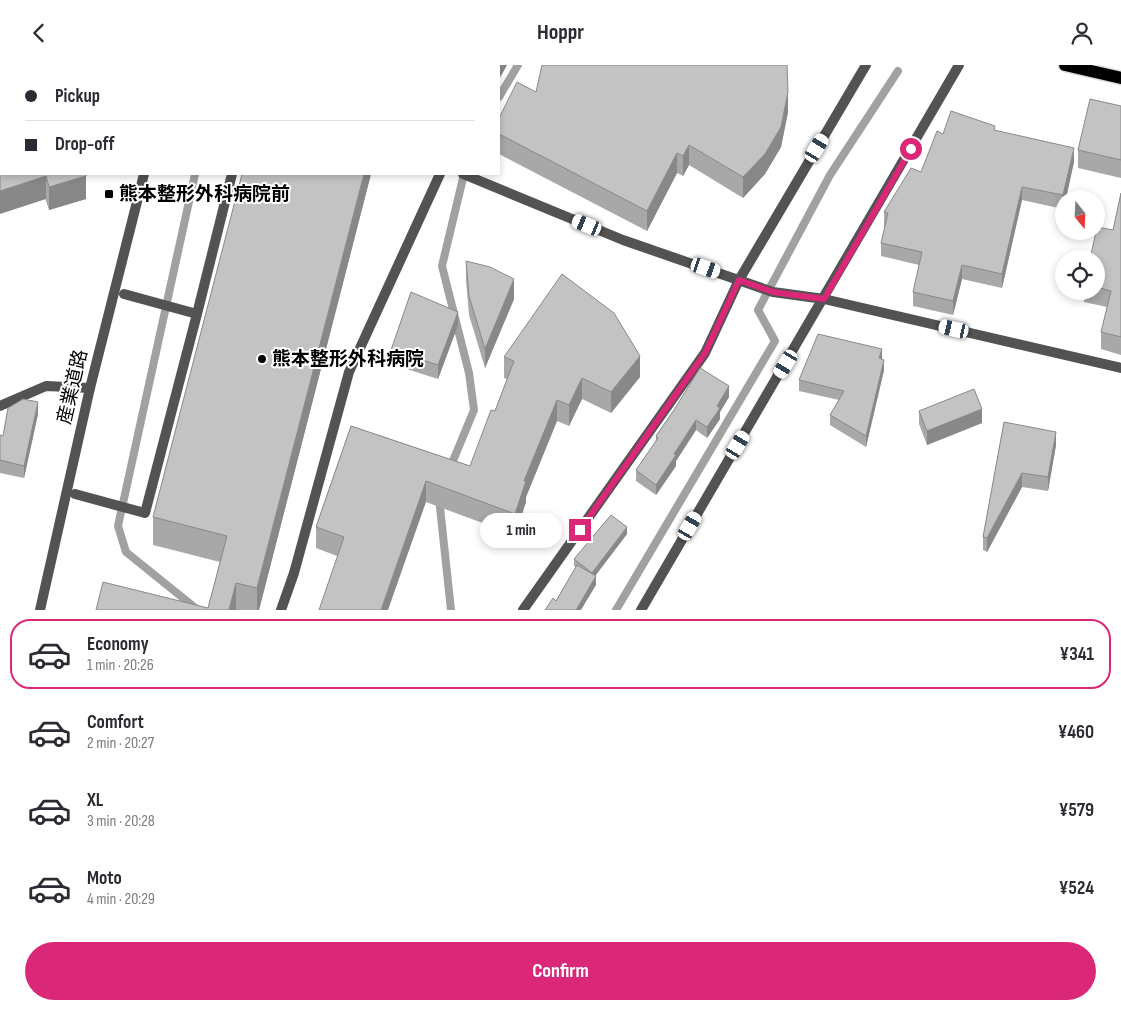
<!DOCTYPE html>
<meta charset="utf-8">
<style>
body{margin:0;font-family:"Sofia Sans Condensed","Noto Sans JP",sans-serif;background:#f7f7f7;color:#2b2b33;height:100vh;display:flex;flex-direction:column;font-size:19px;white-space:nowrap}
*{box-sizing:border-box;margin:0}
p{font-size:16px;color:#7c7c81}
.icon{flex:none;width:28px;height:28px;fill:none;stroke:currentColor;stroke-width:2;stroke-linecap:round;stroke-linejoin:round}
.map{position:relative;height:545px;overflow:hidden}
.side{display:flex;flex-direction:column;background:#fff;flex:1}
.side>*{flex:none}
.top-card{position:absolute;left:0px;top:0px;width:500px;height:110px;box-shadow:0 2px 8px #0003;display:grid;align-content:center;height:110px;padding:0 25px;background:#fff}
.needle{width:32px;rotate:162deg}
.tools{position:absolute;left:1055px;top:125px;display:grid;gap:10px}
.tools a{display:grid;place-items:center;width:50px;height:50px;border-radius:50%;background:#fff;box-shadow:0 2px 8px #0003;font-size:25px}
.end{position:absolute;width:22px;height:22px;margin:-11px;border:6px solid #db2777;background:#fff;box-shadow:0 0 0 2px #fff}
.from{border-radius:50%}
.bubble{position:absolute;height:35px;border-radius:18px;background:#fff;box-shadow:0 2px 8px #0003;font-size:16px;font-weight:700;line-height:35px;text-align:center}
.car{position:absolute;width:15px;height:30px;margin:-15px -8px;border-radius:6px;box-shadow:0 0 4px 1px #0007;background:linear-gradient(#fff 24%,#345 0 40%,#fff 0 76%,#345 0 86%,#fff 0)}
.top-card b{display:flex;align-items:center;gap:18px;height:48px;font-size:19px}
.top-card b+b{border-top:1px solid #e1e1e2}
.top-card i{width:12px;height:12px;background:#2b2b33}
ul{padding:9px 0 0;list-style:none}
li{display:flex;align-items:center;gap:15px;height:70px;margin:0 10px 8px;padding:0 15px;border:2px solid transparent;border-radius:20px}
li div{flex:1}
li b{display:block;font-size:19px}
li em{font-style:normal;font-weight:700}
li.current{border-color:#db2777}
li>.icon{width:45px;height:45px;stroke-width:1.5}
.button{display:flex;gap:10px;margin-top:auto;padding:10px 25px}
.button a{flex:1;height:58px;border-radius:30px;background:#db2777;color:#fff;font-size:20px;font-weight:700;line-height:58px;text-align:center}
header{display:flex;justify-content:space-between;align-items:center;height:65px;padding:0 25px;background:#fff;font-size:22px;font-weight:700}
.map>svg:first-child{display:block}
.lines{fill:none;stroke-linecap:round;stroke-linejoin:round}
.stream{stroke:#a1a1a1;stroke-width:8}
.primary-casing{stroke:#dbdbdb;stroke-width:15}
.service{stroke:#535353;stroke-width:10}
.minor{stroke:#535353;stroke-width:10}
.tertiary{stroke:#535353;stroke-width:10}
.primary{stroke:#000;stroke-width:12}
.wall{fill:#a8a8a8}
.shaded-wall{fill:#888}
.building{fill:#c3c3c3;stroke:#888}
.route{stroke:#db2777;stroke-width:6}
.poi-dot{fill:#000;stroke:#fff;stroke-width:2}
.labels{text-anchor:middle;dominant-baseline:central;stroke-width:4;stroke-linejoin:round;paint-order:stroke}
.poi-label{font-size:19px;font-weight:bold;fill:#000;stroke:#fff;text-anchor:start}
.street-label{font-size:19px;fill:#000;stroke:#fff}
</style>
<header><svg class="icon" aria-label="back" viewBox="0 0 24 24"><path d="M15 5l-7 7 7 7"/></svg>Hoppr<svg class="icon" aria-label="person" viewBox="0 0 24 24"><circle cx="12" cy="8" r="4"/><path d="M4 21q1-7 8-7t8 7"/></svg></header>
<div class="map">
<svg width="1121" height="545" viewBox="0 0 1121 545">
<rect width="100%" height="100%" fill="#fff"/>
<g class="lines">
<!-- stream -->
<path class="stream" d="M220,1L221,0
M499,32L518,0
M195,109L118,461L126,487L198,545
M450,403L474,345L469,308L442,201L464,109
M439,433L451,545
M616,545L775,276L758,245L830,110L898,6"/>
<!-- primary casing -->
<g class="primary-casing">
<path id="primary" d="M1065,0L1121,13"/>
</g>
<!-- service -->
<path class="service" d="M259,1L260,0
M124,229L197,249L232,109
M75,429L145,448L197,249"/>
<!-- minor -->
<path class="minor" d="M278,0L280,1
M463,109L623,175L773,227L824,234L1121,303
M0,341L46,321L90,323
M281,545L294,508L349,307L440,109
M523,545L705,288L739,215L866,0
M641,545L959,0"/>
<!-- tertiary -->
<path class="tertiary" d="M171,1V0
M40,545L90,323L144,109"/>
<!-- primary -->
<use href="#primary" class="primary"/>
</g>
<!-- wall -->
<path class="wall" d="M293,0H399L400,1H295Z
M425,0H507L499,14V1H424Z
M1,1L86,109V134L49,145Z
M536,27L788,47L781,82L765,109L743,133L689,100L683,111L677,108L647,166L499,89V50L500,51Z
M1121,41V113L1078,103V85Z
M995,65L1074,97L1063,144L1022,135L1002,223L962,214L953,250L913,241V227L919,200L881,191V178L885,161H884V147L921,107L943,69Z
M371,109L259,545H96L208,543L220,497L153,480V452Z
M1121,128V290L1101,284V267L1107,242L1084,237V226H1096V194L1113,165Z
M466,196L514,234L485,303L469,250L466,215Z
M458,260L438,314L391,299V285Z
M504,292L640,312L611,348L582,334L569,361L557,356L526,432V437L515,470L426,437L337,491L316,483V462L351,361L470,401L495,346L507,314L504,313Z
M882,294L884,305L866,382L830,360V350L839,335L799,326V315Z
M729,332L720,347V354L707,373L696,365L676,396V401L656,430L636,416V405L656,377V371L674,345Z
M919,346L982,358L927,380L919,359Z
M38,349L24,413L0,408V370L3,371Z
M1004,357L1056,380L1048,426L1022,422L987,487L983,485V472Z
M627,469L595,511L596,520L556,536L576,502L574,501V494Z"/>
<!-- shaded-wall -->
<path class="shaded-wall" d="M480,0H490V1H479Z
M499,0H507L499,14Z
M788,27V47L781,82L765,109L743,133V112Z
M689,80V100L683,111V91Z
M1074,83V97L1066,134H1064L1063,144V130Z
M677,88V108L647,166V146Z
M364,109H371L259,545H257V523Z
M46,111V134L0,149V126Z
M86,111V134L49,145V122Z
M1022,122V135L1002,223V209Z
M962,200V214L953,250V236Z
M514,214V234L485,303V284Z
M458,247V260L438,314V300Z
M882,284V295L879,293Z
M640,291V312L611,348V327Z
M884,295V305L866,382V371Z
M582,313V334L569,361V340Z
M729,321V332L720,347V354L707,373V362L717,341Z
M557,335V356L526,432V437L515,470V449L524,416Z
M38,337V349L24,413V401Z
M982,344V358L927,380V366Z
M696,355V365L676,396V401L656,430V420L674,389Z
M1056,367V380L1048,426V412Z
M1022,408V422L987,487V473Z
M426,416V437L388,545H381Z
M627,462V469L592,515V508Z
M596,511V520L581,545H576Z
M236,518V545H229Z"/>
<!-- building -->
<path class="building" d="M0,0H57V1H1V109H86V111L49,122L46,111L0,126Z
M328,0H399L400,1H331Z
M425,0H480L479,1H424Z
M542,0H787L788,27L781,62L765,89L743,112L689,80L683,91L677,88L647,146L499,69V50L500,51L517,17L536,27Z
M1090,34L1121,41V95L1078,85Z
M951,46L995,61L994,65L1074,83L1063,130L1022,122L1002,209L962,200L953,236L913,227L922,187L881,178L888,148L884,147L911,103L921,107L937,66L943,69Z
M242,109H364L257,523L236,518L229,545H96L103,517L208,543L227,471L153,452Z
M1121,128V272L1101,267L1111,226L1096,222V194H1090L1097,162L1113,165Z
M466,196L490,202L514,214L485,284L469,231Z
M562,209L614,248L640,291L611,327L582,313L569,340L557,335L524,416H526L515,449L426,416L381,545H319L344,472L316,462L351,361L470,401L491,345L495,346L514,296L504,292Z
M411,227L458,247L438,300L391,285Z
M818,269L882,284L879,293L884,295L866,371L830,350L844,326L799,315Z
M700,303L729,321L717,341L720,343L707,362L696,355L674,389L676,390L656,420L636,405L658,373L656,371L674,345Z
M974,324L982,344L927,366L919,346Z
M23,334L38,337L24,401L0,395V370L3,371L8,343Z
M1004,357L1056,367L1048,412L1022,408L987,473L983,472Z
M611,450L627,462L592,508L574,494Z
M577,500L596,511L576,545H545L553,533L556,536Z"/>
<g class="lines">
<!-- route -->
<path class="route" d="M580,465L705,288L739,215L773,227L824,234L911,84"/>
</g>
<!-- markers -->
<g class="poi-dot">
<rect x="104" y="124" width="10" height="10" rx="2.5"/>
<circle cx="262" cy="294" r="5"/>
</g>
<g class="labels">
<!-- poi labels -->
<g class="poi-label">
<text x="119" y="129">熊本整形外科病院前</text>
<text x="272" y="294">熊本整形外科病院</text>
</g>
<!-- street labels -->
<g class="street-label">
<text transform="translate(73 322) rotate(-77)">産業道路</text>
</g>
</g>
</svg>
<div class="tools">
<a><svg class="needle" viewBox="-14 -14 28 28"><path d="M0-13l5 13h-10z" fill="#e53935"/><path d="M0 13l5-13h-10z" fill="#7c7c81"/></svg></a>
<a><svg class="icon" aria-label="locate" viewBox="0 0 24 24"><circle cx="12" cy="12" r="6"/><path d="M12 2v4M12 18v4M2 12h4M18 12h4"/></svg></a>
</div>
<i class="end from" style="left:911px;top:84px"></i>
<i class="end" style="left:580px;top:465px"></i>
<div class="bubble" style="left:480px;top:448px;width:82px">1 min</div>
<i class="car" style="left:817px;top:83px;rotate:31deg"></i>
<i class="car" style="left:587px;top:160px;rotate:292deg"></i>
<i class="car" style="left:706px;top:203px;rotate:109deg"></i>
<i class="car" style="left:954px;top:264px;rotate:283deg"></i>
<i class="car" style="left:786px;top:299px;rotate:211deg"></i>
<i class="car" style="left:738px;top:380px;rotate:31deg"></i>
<i class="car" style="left:690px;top:461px;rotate:30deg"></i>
<div class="top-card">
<b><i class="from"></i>Pickup</b>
<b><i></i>Drop-off</b>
</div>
</div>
<section class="side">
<ul>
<li class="current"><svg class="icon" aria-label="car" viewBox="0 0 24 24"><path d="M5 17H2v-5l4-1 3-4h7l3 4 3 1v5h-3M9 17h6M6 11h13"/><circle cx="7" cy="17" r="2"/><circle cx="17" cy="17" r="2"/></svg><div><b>Economy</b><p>1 min · 20:26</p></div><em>¥341</em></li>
<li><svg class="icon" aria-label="car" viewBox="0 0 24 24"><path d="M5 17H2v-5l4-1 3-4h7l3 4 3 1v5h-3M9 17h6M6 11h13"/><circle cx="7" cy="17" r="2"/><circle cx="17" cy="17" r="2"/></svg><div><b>Comfort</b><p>2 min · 20:27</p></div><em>¥460</em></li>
<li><svg class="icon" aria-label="car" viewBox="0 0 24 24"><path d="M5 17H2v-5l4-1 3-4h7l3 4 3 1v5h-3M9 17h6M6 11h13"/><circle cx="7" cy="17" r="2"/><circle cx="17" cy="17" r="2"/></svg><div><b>XL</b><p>3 min · 20:28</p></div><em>¥579</em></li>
<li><svg class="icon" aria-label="car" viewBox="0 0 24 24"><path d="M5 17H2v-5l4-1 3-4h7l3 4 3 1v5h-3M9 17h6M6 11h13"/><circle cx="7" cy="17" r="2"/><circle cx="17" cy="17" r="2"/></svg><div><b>Moto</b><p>4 min · 20:29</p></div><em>¥524</em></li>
</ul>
<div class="button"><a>Confirm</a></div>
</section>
